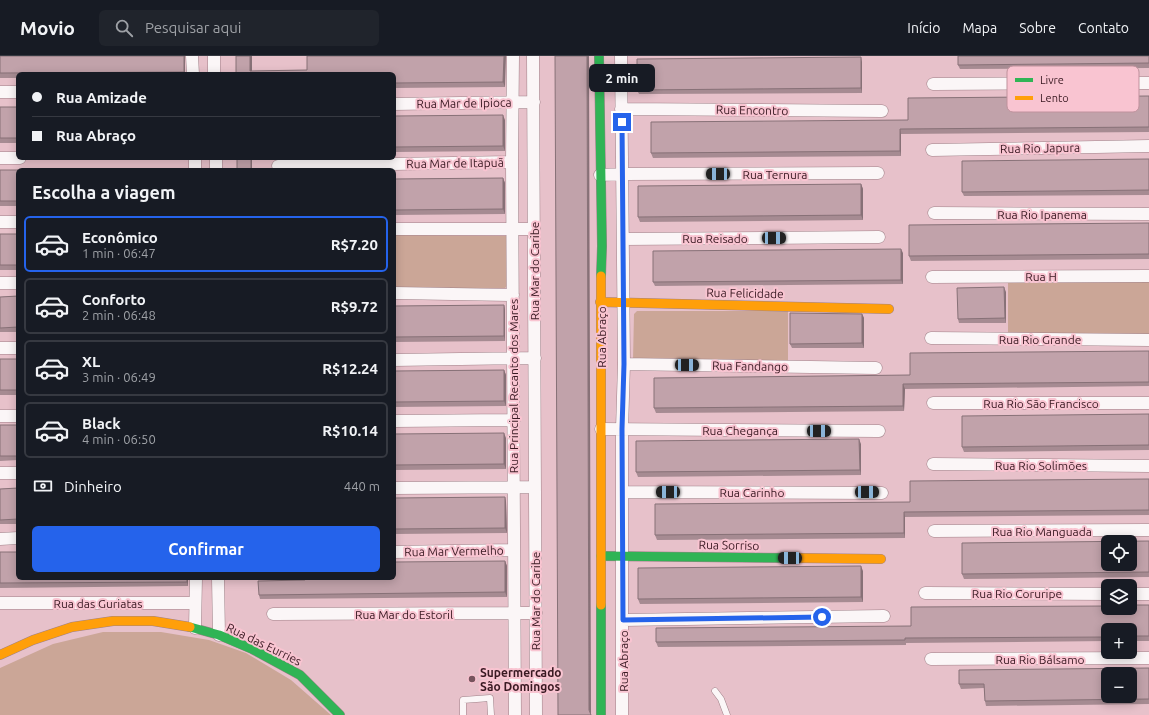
<!DOCTYPE html>
<html lang="pt">
<meta charset="utf-8">
<style>
body{margin:0;font-family:Ubuntu,sans-serif;background:#20242c;color:#f1f3f6;height:100vh;display:flex;flex-direction:column;font-size:15px;white-space:nowrap}
*{box-sizing:border-box;margin:0}
p{font-size:13px;color:#9ea1a6}
.icon{flex:none;width:22px;height:22px;fill:none;stroke:currentColor;stroke-width:2;stroke-linecap:round;stroke-linejoin:round}
.map{position:relative;flex:1;overflow:hidden}
.panel{position:absolute;left:16px;top:112px;width:380px;height:412px;display:flex;flex-direction:column;background:#171b24;border-radius:6px;box-shadow:0 2px 10px #0003}
.panel>*{flex:none}
.hud{position:absolute;left:16px;top:16px;width:380px;height:88px;border-radius:6px;box-shadow:0 2px 10px #0003;display:grid;align-content:center;height:88px;padding:0 16px;background:#171b24}
.tools{position:absolute;left:1101px;top:479px;display:grid;gap:8px}
.tools a{display:grid;place-items:center;width:36px;height:36px;border-radius:6px;background:#171b24;box-shadow:0 2px 10px #0003;font-size:20px}
.end{position:absolute;width:18px;height:18px;margin:-9px;border:5px solid #2563eb;background:#fff;box-shadow:0 0 0 2px #fff}
.from{border-radius:50%}
.bubble{position:absolute;height:28px;border-radius:6px;background:#171b24;box-shadow:0 2px 10px #0003;font-size:13px;font-weight:700;line-height:28px;text-align:center}
.car{position:absolute;width:12px;height:24px;margin:-12px -6px;border-radius:5px;box-shadow:0 0 3px 1px #0007;background:linear-gradient(#222 24%,#8ab4d8 0 40%,#222 0 76%,#8ab4d8 0 86%,#222 0)}
.hud b{display:flex;align-items:center;gap:14px;height:38px;font-size:15px}
.hud b+b{border-top:1px solid #363941}
.hud i{width:10px;height:10px;background:#f1f3f6}
ul{padding:0;list-style:none}
li{display:flex;align-items:center;gap:12px;height:56px;margin:0 8px 6px;padding:0 8px;border:2px solid #363941;border-radius:6px}
li div{flex:1}
li b{display:block;font-size:15px}
li em{font-style:normal;font-weight:700}
li.on{border-color:#2563eb}
li>.icon{width:36px;height:36px;stroke-width:1.5}
h2{padding:0 16px;font-size:18px;line-height:48px}
.pay{display:flex;align-items:center;gap:10px;height:44px;padding:0 16px;font-size:15px}
.pay p{margin-inline-start:auto}
.button{display:flex;gap:8px;margin-top:auto;padding:8px 16px}
.button a{flex:1;height:46px;border-radius:6px;background:#2563eb;color:#fff;font-size:16px;font-weight:700;line-height:46px;text-align:center}
header{display:flex;align-items:center;gap:24px;box-sizing:border-box;height:56px;padding:0 20px;background:#171b24;border-bottom:1px solid #363941}
header strong{font-size:19px}
nav{display:flex;gap:22px;margin-inline-start:auto;font-size:14px}
.search{width:280px;height:36px;background:#20242c;display:flex;align-items:center;gap:10px;box-sizing:border-box;padding:0 14px;border-radius:6px;color:#9ea1a6;font-size:15px}
.map>svg:first-child{display:block}
.green{fill:#cba697}
.lines{fill:none;stroke-linecap:round;stroke-linejoin:round}
.lane-casing{stroke:#9f8088;stroke-width:7}
.street-casing{stroke:#9f8088;stroke-width:13}
.fast-casing{stroke:#9f8088;stroke-width:10}
.slow-casing{stroke:#9f8088;stroke-width:10}
.lane{stroke:#fbf6f7;stroke-width:6}
.street{stroke:#fbf6f7;stroke-width:12}
.fast{stroke:#30b455;stroke-width:9}
.slow{stroke:#ff9f0a;stroke-width:9}
.wall{fill:#a68b92}
.shaded-wall{fill:#877177}
.building{fill:#c1a2aa;stroke:#877177;fill-rule:evenodd}
.route{stroke:#2563eb;stroke-width:5}
.poi-dot{fill:#76545d;stroke:#f9c4d1;stroke-width:1.5}
.labels{text-anchor:middle;dominant-baseline:central;stroke-width:4;stroke-linejoin:round;paint-order:stroke}
.street-label{font-size:12px;fill:#391922;stroke:#f9c4d1}
.poi-label{font-size:12px;font-weight:bold;fill:#391922;stroke:#f9c4d1;text-anchor:start}
.key{fill:#f9c4d1;stroke:#bf919c;stroke-width:1}
.key-label{font-size:11px;fill:#391922}
</style>
<header>
<strong>Movio</strong>
<div class="search"><svg class="icon" aria-label="search" viewBox="0 0 24 24"><circle cx="10" cy="10" r="6"/><path d="M15 15l6 6"/></svg>Pesquisar aqui</div>
<nav><a>Início</a><a>Mapa</a><a>Sobre</a><a>Contato</a></nav>
</header>
<div class="map">
<svg width="1149" height="659" viewBox="0 0 1149 659">
<rect width="100%" height="100%" fill="#e7c1ca"/>
<!-- green -->
<path class="green" d="M394,179L507,180L509,228L505,232H394Z
M1008,225L1149,226V279L1008,277Z
M637,255H788V307L633,304L634,258Z
M103,576H161L209,584L246,597L291,624L331,659H0V612L53,588Z"/>
<g class="lines">
<!-- lane casing -->
<g class="lane-casing">
<path id="lane" d="M715,635L721,643L727,659
M463,659V644L490,642L491,659"/>
</g>
<!-- street casing -->
<g class="street-casing">
<path id="street" d="M192,0L193,18
M214,0V18
M513,0L512,106L515,659
M533,0L536,659
M621,0L624,308L622,373V659
M933,28L1149,27
M0,36H18
M394,48L534,46
M621,53L882,55
M932,94L1149,90
M0,102H20
M195,102V114
M278,110L512,106
M216,114V102
M600,119L622,118L878,117
M934,157L1149,158
M0,166H18
M394,173H534
M623,183L879,181
M932,221L1149,220
M0,227H18
M394,237L513,239
M931,282L1149,284
M0,292H18
M394,304L535,302
M624,308L876,312
M933,347H1149
M0,360H18
M394,365L514,364
M601,373L879,375
M933,408L1149,410
M0,417H18
M394,432L534,431
M622,436L882,437
M934,475L1149,474
M0,483L18,482
M394,496L514,494
M218,522L219,579
M925,537L1108,538
M1130,538H1149
M0,547H195
M273,558L536,557
M623,564L884,560
M195,572L196,522
M931,603L1149,602"/>
</g>
<!-- fast casing -->
<g class="fast-casing">
<path id="fast" d="M599,0L602,190L601,220
M601,500L797,502
M601,549V659
M190,571L219,579L252,593L300,619L340,659"/>
</g>
<!-- slow casing -->
<g class="slow-casing">
<path id="slow" d="M600,246L889,253
M797,502L881,503
M601,549V220
M0,599L33,584L72,571L113,565H153L190,571"/>
</g>
<!-- lane -->
<use href="#lane" class="lane"/>
<!-- street -->
<use href="#street" class="street"/>
<!-- fast -->
<use href="#fast" class="fast"/>
<!-- slow -->
<use href="#slow" class="slow"/>
</g>
<!-- wall -->
<path class="wall" d="M0,0H185V18H18V22H0Z
M236,0H252V15L307,14L505,0V31L394,32V18H236Z
M1149,0V12L960,13L958,9Z
M862,6V37L639,38L637,34Z
M1149,40V76L901,78V100L653,102L651,97L908,64Z
M0,51H18V87H0Z
M394,60L505,64V95L394,96Z
M1149,103V139L964,140L962,136Z
M0,114H18V150H0Z
M503,122L505,127V158L394,159V123Z
M861,128L863,133V164L640,166L638,161Z
M1149,167V203L911,205L909,200Z
M0,178H18V214H0Z
M903,197V228L655,230L653,226Z
M1006,236V267H959L958,263Z
M18,240V276H0V241Z
M504,249L505,254V285L394,286V250Z
M862,258L864,262V292H792L790,288Z
M1149,295V330L905,333L904,355L656,357L654,352L910,319Z
M0,303H18V339H0Z
M504,314L506,319V350L394,351V315Z
M1149,358V394L964,396L962,391Z
M0,369H18V404L0,405Z
M394,378L506,382V413L394,414Z
M861,388V419L638,421L636,416Z
M1149,423V459L905,461V482L657,484L655,479Z
M18,432V468H0V433Z
M505,441L506,446L507,477L394,478V442Z
M1149,485V521L964,523L962,518Z
M0,496L18,522H188V530L0,532Z
M505,505L507,510V541L260,543L259,539L305,524Z
M863,515V546L640,548L638,543Z
M1149,549V585H1130V574H1108V585L906,587V589L658,591L656,586L911,570Z
M1149,612V648L986,650L985,645L984,632L961,633L959,628Z"/>
<!-- shaded-wall -->
<path class="shaded-wall" d="M184,0H185V18L184,16Z
M250,0H252V18L250,15Z
M504,0H506L505,31L503,26Z
M587,0H589L591,659L589,654Z
M861,1L862,6V37L861,32Z
M503,59L505,64V95L503,90Z
M900,73L901,78V100L900,95Z
M251,102H252V114H251Z
M503,122L505,127V158L503,153Z
M861,128L863,133V164L861,159Z
M901,193L903,197V228L901,224Z
M1004,231L1006,236V267L1005,262Z
M504,249L505,254V285L504,280Z
M862,258L864,262V292L862,287Z
M504,314L506,319V350L504,345Z
M903,328L905,333L904,355L903,350Z
M504,377L506,382V413L504,408Z
M859,383L861,388V419L860,414Z
M505,441L506,446L507,477L505,472Z
M904,456L905,461V482L904,477Z
M505,505L507,510V541L505,536Z
M861,510L863,515V546L861,541Z
M187,522H188V530L187,526Z"/>
<!-- building -->
<path class="building" d="M0,0H184V16L0,17Z
M236,0H250V15L307,14V0H504L503,26L394,27V18H236Z
M555,0H587L589,654L591,659H558Z
M958,0H1149V7L958,9Z
M861,1V32L637,34V3Z
M1149,40V71L900,73V95L651,97V66L908,64V42Z
M0,51H18V82H0Z
M503,59V90L394,91V60Z
M237,102H251V114H237Z
M1149,103V134L962,136V105Z
M187,113L188,114H58Z
M0,114H18V145H0Z
M503,122V153L394,154V123Z
M861,128V159L638,161V130Z
M1149,167V198L909,200V169Z
M0,178H18V209H0Z
M901,193V224L653,226V195Z
M1004,231L1005,262L958,263L957,232Z
M18,240V271L0,272V241Z
M504,249V280L394,281V250Z
M790,257L862,258V287L790,288Z
M1149,295V326L903,328V350L654,352V322L910,319V297Z
M0,303H18V334H0Z
M504,314V345L394,346V315Z
M1149,358V389L962,391V360Z
M0,369H18V400H0Z
M504,377V408L394,409V378Z
M859,383L860,414L636,416V385Z
M1149,423V454L904,456V477L655,479V448L910,446V425Z
M18,432V463L0,464V433Z
M505,441V472L394,473V442Z
M1149,485V516L962,518V487ZM1108,486H1130V508H1108Z
M0,496H18V522H187V526L0,527Z
M505,505V536L259,539L258,525L305,524L306,522H394V506Z
M861,510V541L638,543V512Z
M1130,549H1149V580H1130V574H1108V581L905,582V584L656,586V572L911,570V551L1108,550V552H1130Z
M1149,612V643L985,645L984,628H959V614ZM1108,618H1130V640H1108Z"/>
<g class="lines">
<!-- route -->
<path class="route" d="M622,66L624,308L622,373L623,564L822,561"/>
</g>
<!-- markers -->
<circle class="poi-dot" cx="472" cy="623" r="4"/>
<g class="labels">
<!-- street labels -->
<g class="street-label">
<text transform="translate(464 47) rotate(-1)">Rua Mar de Ipioca</text>
<text transform="translate(752 54) rotate(1)">Rua Encontro</text>
<text transform="translate(1040 92) rotate(-1)">Rua Rio Japura</text>
<text transform="translate(455 107) rotate(-1)">Rua Mar de Itapuã</text>
<text x="775" y="118">Rua Ternura</text>
<text x="1042" y="158">Rua Rio Ipanema</text>
<text x="715" y="182">Rua Reisado</text>
<text transform="translate(534 215) rotate(-90)">Rua Mar do Caribe</text>
<text x="1041" y="220">Rua H</text>
<text transform="translate(745 237) rotate(1)">Rua Felicidade</text>
<text transform="translate(601 281) rotate(-90)">Rua Abraço</text>
<text x="1040" y="283">Rua Rio Grande</text>
<text transform="translate(750 310) rotate(1)">Rua Fandango</text>
<text transform="translate(513 330) rotate(-90)">Rua Principal Recanto dos Mares</text>
<text x="1041" y="347">Rua Rio São Francisco</text>
<text x="740" y="374">Rua Chegança</text>
<text x="1041" y="409">Rua Rio Solimões</text>
<text x="752" y="436">Rua Carinho</text>
<text x="1042" y="475">Rua Rio Manguada</text>
<text transform="translate(729 489) rotate(1)">Rua Sorriso</text>
<text transform="translate(454 495) rotate(-1)">Rua Mar Vermelho</text>
<text x="1017" y="537">Rua Rio Coruripe</text>
<text transform="translate(535 545) rotate(-90)">Rua Mar do Caribe</text>
<text x="98" y="547">Rua das Guriatas</text>
<text x="404" y="558">Rua Mar do Estoril</text>
<text transform="translate(264 588) rotate(26)">Rua das Eurries</text>
<text x="1040" y="603">Rua Rio Bálsamo</text>
<text transform="translate(623 605) rotate(-90)">Rua Abraço</text>
</g>
<!-- poi labels -->
<g class="poi-label">
<text x="480" y="616">Supermercado<tspan x="480" dy="14">São Domingos</tspan></text>
</g>
</g>
<!-- legend -->
<rect x="1007" y="10" width="132" height="46" rx="6" class="key"/>
<rect x="1015" y="22" width="18" height="4" fill="#30b455"/>
<rect x="1015" y="40" width="18" height="4" fill="#ff9f0a"/>
<g class="key-label">
<text x="1040" y="28">Livre</text>
<text x="1040" y="46">Lento</text>
</g>
</svg>
<div class="tools">
<a><svg class="icon" aria-label="locate" viewBox="0 0 24 24"><circle cx="12" cy="12" r="6"/><path d="M12 2v4M12 18v4M2 12h4M18 12h4"/></svg></a>
<a><svg class="icon" aria-label="layers" viewBox="0 0 24 24"><path d="M12 4l9 5-9 5-9-5zM3 14l9 5 9-5"/></svg></a>
<a>+</a>
<a>−</a>
</div>
<i class="end from" style="left:822px;top:561px"></i>
<i class="end" style="left:622px;top:66px"></i>
<div class="bubble" style="left:589px;top:8px;width:66px">2 min</div>
<i class="car" style="left:718px;top:118px;rotate:270deg"></i>
<i class="car" style="left:774px;top:182px;rotate:90deg"></i>
<i class="car" style="left:687px;top:309px;rotate:91deg"></i>
<i class="car" style="left:819px;top:375px;rotate:90deg"></i>
<i class="car" style="left:668px;top:436px;rotate:270deg"></i>
<i class="car" style="left:867px;top:436px;rotate:90deg"></i>
<i class="car" style="left:790px;top:502px;rotate:271deg"></i>
<div class="hud">
<b><i class="from"></i>Rua Amizade</b>
<b><i></i>Rua Abraço</b>
</div>
<section class="panel">
<h2>Escolha a viagem</h2>
<ul>
<li class="on"><svg class="icon" aria-label="car" viewBox="0 0 24 24"><path d="M5 17H2v-5l4-1 3-4h7l3 4 3 1v5h-3M9 17h6M6 11h13"/><circle cx="7" cy="17" r="2"/><circle cx="17" cy="17" r="2"/></svg><div><b>Econômico</b><p>1 min · 06:47</p></div><em>R$7.20</em></li>
<li><svg class="icon" aria-label="car" viewBox="0 0 24 24"><path d="M5 17H2v-5l4-1 3-4h7l3 4 3 1v5h-3M9 17h6M6 11h13"/><circle cx="7" cy="17" r="2"/><circle cx="17" cy="17" r="2"/></svg><div><b>Conforto</b><p>2 min · 06:48</p></div><em>R$9.72</em></li>
<li><svg class="icon" aria-label="car" viewBox="0 0 24 24"><path d="M5 17H2v-5l4-1 3-4h7l3 4 3 1v5h-3M9 17h6M6 11h13"/><circle cx="7" cy="17" r="2"/><circle cx="17" cy="17" r="2"/></svg><div><b>XL</b><p>3 min · 06:49</p></div><em>R$12.24</em></li>
<li><svg class="icon" aria-label="car" viewBox="0 0 24 24"><path d="M5 17H2v-5l4-1 3-4h7l3 4 3 1v5h-3M9 17h6M6 11h13"/><circle cx="7" cy="17" r="2"/><circle cx="17" cy="17" r="2"/></svg><div><b>Black</b><p>4 min · 06:50</p></div><em>R$10.14</em></li>
</ul>
<div class="pay"><svg class="icon" aria-label="cash" viewBox="0 0 24 24"><path d="M3 7h18v10H3z"/><circle cx="12" cy="12" r="2"/></svg>Dinheiro<p>440 m</p></div>
<div class="button"><a>Confirmar</a></div>
</section>
</div>
